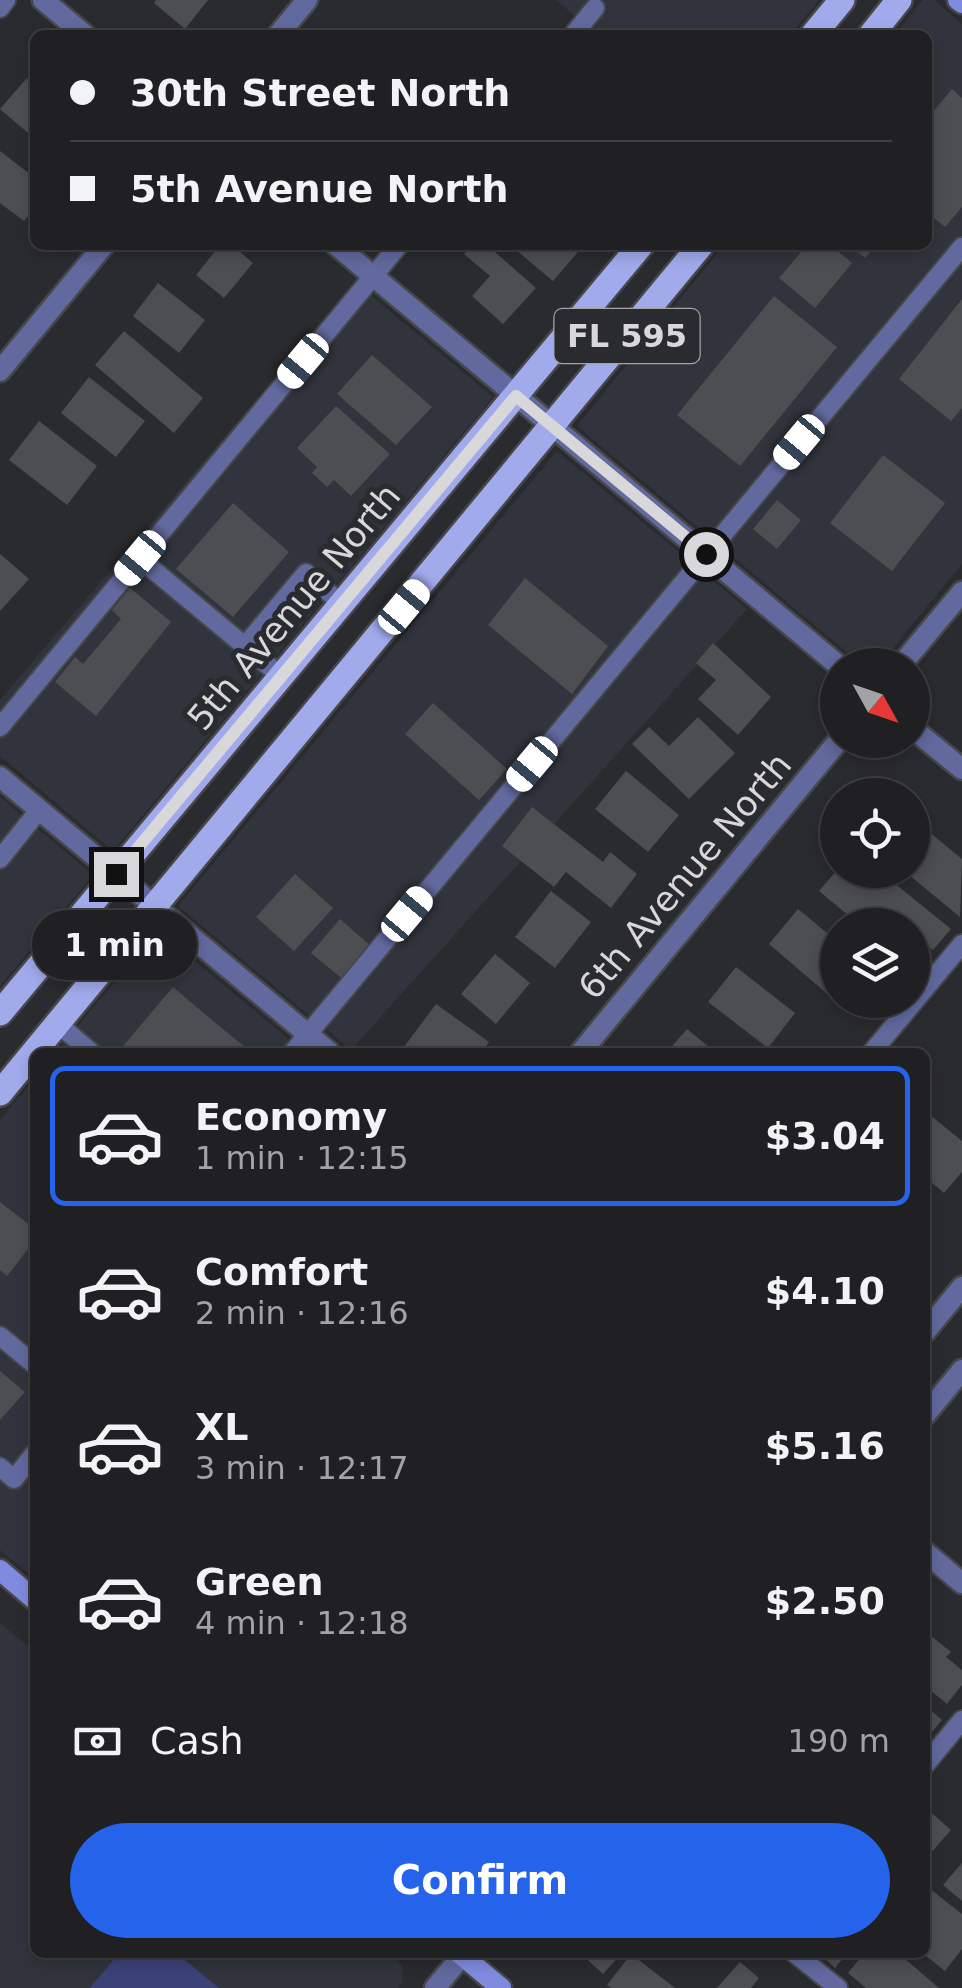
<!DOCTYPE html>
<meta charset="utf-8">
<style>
body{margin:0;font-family:"DejaVu Sans",sans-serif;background:#2d2d2f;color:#f1f3f6;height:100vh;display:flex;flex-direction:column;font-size:38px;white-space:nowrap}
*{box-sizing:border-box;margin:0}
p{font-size:32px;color:#a2a3a5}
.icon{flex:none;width:55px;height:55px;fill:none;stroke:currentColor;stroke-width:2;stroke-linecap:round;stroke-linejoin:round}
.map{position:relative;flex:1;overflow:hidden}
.sheet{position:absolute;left:30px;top:1048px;width:900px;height:910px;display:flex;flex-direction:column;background:#202022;border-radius:15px;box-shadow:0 5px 15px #0003,0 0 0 2px #3d3e40}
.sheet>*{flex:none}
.guide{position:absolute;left:30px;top:30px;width:902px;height:220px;border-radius:15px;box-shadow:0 5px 15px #0003,0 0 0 2px #3d3e40;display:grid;align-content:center;height:220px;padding:0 40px;background:#202022}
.needle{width:65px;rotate:130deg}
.tools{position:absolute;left:820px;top:648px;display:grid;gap:20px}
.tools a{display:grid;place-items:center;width:110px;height:110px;border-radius:50%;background:#202022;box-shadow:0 5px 15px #0003,0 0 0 2px #3d3e40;font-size:50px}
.end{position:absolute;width:45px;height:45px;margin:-22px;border:12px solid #d8d8da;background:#111;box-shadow:0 0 0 5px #111}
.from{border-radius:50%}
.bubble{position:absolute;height:70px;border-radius:35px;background:#202022;box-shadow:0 5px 15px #0003,0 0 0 2px #3d3e40;font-size:32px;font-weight:800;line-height:70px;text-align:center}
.car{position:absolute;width:30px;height:60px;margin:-30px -15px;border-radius:12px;box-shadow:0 0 8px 2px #0007;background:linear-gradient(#fff 24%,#345 0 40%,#fff 0 76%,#345 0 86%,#fff 0)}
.guide b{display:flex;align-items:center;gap:35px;height:95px;font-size:38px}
.guide b+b{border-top:2px solid #3d3e40}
.guide i{width:25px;height:25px;background:#f1f3f6}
ul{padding:18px 0 0;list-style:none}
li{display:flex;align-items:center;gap:30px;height:140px;margin:0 20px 15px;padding:0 20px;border:5px solid transparent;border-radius:15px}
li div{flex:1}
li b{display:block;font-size:38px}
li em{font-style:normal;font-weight:800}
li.on{border-color:#2563eb}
li>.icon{width:90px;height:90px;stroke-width:1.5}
.pay{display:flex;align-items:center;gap:25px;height:110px;padding:0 40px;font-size:38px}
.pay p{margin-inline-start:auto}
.action{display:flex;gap:20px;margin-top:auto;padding:20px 40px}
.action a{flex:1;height:115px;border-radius:60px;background:#2563eb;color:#fff;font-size:40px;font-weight:800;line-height:115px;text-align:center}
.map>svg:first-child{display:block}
.built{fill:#32343d}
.green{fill:#3c4276}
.building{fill:#4d4e51}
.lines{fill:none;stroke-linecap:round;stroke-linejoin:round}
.lane-casing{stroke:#46474a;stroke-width:22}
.street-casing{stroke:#46474a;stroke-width:25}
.secondary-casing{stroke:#46474a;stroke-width:25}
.primary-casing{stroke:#46474a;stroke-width:30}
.lane{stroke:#61699e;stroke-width:18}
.street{stroke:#61699e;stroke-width:20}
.secondary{stroke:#808bdf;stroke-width:20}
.primary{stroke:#a1abec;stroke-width:25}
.route{stroke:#d8d8da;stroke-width:12}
.labels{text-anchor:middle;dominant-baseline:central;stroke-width:10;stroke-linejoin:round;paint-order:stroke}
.shield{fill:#2a2b2e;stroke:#a4a4a6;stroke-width:2.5}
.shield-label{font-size:32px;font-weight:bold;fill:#d8d8da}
.street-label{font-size:35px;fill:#d8d8da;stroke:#2a2b2e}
</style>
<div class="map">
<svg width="962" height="1988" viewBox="0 0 962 1988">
<rect width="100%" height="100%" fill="#2a2b2e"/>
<!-- built -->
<path class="built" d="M555,0H819L790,35H600Z
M923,0H934L962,24V564L879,665H862L577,426L724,245H928V35H894Z
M356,283L493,397L113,851L0,756V700Z
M557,451L747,609L351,1050L178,906Z
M0,797L93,875L0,986Z
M158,930L304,1052H56Z
M35,1078V1579L0,1550V1120Z
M0,1623L35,1652V1952L392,1953L403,1967L402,1983L398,1988H0Z"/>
<!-- green -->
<path class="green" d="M119,1953H176L219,1988H90Z"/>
<!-- building -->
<path class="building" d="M156,0H208L185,29L154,3Z
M27,78L35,85V139L0,109Z
M952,89L962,98V207L945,227L928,213V118Z
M0,151L35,178V208L24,221L0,203Z
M220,245H232L253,263L224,298L196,275Z
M472,245H487L536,288L503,324L472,296L490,276L464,254Z
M510,245H584L553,281Z
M807,245H830L852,263L815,308L779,278Z
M850,245H876L865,258Z
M158,283L205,320L179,353L133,316Z
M774,296L837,347L740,466L677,415Z
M962,299V408L951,421L899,379Z
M124,331L203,398L174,433L95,365Z
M372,355L432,407L396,445L337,394Z
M89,377L145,421L116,457L61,413Z
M336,406L390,454L351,496L334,480L327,487L312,473L317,467L297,448Z
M39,421L97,466L67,505L9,460Z
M883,455L945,503L892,571L830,523Z
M777,500L801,520L777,549L753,529Z
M233,503L289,552L233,617L176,569Z
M0,554L29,579L0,611Z
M525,578L608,646L572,694L488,625Z
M130,588L171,622L96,716L55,682L75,657L83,664L121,619L112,610Z
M713,643L771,697L738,735L698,699L716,680L696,663Z
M433,703L507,769L479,800L405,734Z
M698,717L735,753L689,799L632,744L649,727L669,746Z
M626,771L679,815L648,852L595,809Z
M532,807L603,862L610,852L637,874L611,908L566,872L554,887L502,846Z
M912,818L962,859L960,917L903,870H912Z
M837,870H878L951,929L933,950L912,933V925H903L895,918L889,925H860L819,891Z
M295,874L333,908L294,951L256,917Z
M551,891L591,922L555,968L515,937Z
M798,909L838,942V1003L769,944Z
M340,919L373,948L345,981L311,953Z
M495,954L530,983L496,1024L461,994Z
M736,967L795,1013L768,1048L708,1002Z
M173,987L212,1020L251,1052H118Z
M855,1000H889L875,1016Z
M436,1004L489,1042L482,1052H411L404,1047Z
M687,1029L715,1052H667Z
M925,1111L962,1141V1172L944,1193L925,1177Z
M0,1202L35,1229V1240L7,1276L0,1270Z
M0,1371L25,1392L0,1420Z
M925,1636L929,1639L931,1636L951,1652L946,1657L962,1670V1685L947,1704L925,1686Z
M925,1705L942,1720L925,1740Z
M927,1809L951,1830L929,1855L925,1852Z
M962,1863V1901L943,1885Z
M925,1885L962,1914V1949L945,1971L921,1952H925Z
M579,1952H623L603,1974Z
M818,1952H848L835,1968Z
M865,1952H897L939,1988H866L848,1973Z
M631,1954L675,1988H611L607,1985Z
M740,1962L759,1978L751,1988H717Z"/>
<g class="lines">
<!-- lane casing -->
<g class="lane-casing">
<path id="lane" d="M0,8L6,0
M573,35L595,8
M139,558L282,677
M244,647L306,573L342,604
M0,727L399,245
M0,859L39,810
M57,1023L91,1052
M293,1052L962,247
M872,1052L962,944
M0,1336L35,1365
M0,1467L14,1479L35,1453
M925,1765L962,1720
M793,1952L838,1988"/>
</g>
<!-- street casing -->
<g class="street-casing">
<path id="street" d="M43,0L85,35
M278,35L307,0
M336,245L838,665
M0,371L104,245
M901,665L962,592
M912,728L962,769
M0,777L329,1052
M581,1052L839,740
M925,1332L962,1287
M925,1415L962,1370
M925,1552L962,1583
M435,1988L462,1956"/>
</g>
<!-- secondary casing -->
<g class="secondary-casing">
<path id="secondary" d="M958,0L962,3
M0,1570L35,1600
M458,1952L501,1988"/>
</g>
<!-- primary casing -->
<g class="primary-casing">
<path id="primary" d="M813,35L842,0
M871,35L899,0
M0,1013L641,245
M0,1093L701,245"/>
</g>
<!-- lane -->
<use href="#lane" class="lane"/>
<!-- street -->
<use href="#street" class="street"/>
<!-- secondary -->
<use href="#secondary" class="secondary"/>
<!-- primary -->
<use href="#primary" class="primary"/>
</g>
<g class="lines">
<!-- route -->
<path class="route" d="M116,874L516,396L706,554"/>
</g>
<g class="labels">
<!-- shield labels -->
<rect class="shield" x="554.5" y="309" width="145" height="54" rx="8"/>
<g class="shield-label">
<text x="627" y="336">FL 595</text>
</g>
<!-- street labels -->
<g class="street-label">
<text transform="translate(294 607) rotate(-50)">5th Avenue North</text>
<text transform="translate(685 876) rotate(-50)">6th Avenue North</text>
</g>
</g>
</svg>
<div class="tools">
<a><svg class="needle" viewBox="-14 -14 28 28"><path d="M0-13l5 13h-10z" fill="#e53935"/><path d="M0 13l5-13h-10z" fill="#a2a3a5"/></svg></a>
<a><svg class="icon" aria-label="locate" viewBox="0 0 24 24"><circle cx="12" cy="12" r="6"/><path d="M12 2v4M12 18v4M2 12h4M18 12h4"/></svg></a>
<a><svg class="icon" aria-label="layers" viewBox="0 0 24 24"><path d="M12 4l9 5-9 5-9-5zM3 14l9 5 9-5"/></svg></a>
</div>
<i class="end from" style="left:706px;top:554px"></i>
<i class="end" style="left:116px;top:874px"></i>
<div class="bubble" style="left:32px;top:910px;width:165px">1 min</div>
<i class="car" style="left:303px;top:361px;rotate:220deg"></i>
<i class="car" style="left:799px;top:442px;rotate:220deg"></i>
<i class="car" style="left:140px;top:558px;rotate:220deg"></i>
<i class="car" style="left:404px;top:607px;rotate:40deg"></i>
<i class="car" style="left:532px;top:764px;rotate:220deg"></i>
<i class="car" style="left:407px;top:914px;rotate:40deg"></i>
<div class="guide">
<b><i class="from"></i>30th Street North</b>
<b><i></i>5th Avenue North</b>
</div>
<section class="sheet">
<ul>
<li class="on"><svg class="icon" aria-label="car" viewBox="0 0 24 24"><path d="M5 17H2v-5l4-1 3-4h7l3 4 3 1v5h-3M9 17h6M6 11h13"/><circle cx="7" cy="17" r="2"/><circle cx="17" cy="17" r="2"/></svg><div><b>Economy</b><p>1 min · 12:15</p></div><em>$3.04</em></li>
<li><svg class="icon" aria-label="car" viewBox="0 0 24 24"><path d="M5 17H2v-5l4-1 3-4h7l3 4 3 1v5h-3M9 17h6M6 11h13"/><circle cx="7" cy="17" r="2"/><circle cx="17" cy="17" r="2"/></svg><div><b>Comfort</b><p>2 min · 12:16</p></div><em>$4.10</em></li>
<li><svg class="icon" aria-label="car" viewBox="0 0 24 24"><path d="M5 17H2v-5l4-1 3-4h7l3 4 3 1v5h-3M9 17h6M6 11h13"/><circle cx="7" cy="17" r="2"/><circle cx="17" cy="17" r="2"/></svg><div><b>XL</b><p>3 min · 12:17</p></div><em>$5.16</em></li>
<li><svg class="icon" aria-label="car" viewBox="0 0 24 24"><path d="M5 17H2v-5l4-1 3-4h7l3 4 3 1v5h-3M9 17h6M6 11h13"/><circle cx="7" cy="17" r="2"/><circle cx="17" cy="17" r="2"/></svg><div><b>Green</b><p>4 min · 12:18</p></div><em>$2.50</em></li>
</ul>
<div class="pay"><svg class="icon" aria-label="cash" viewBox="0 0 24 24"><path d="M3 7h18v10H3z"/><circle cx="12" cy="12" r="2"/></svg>Cash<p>190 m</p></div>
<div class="action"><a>Confirm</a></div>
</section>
</div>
